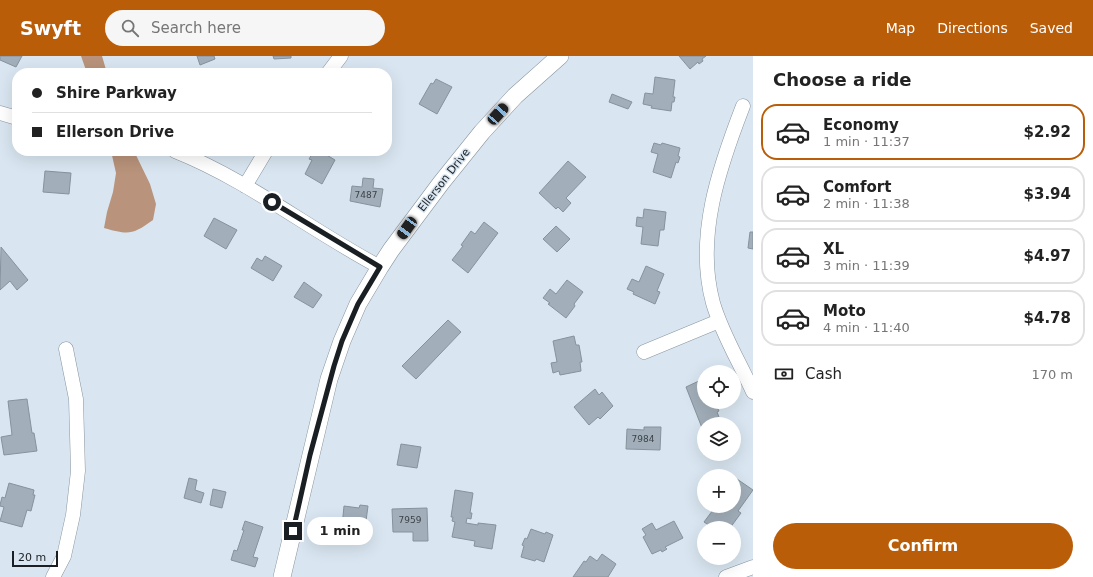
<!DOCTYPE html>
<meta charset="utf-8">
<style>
body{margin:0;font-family:"DejaVu Sans",sans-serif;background:#f6f6f6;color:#222;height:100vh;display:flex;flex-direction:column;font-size:15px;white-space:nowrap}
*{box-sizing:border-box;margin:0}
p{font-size:13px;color:#767676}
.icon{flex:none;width:22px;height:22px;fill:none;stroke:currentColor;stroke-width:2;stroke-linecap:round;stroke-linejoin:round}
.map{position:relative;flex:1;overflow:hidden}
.panel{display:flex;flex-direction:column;background:#fff;width:340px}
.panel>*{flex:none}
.hud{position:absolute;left:12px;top:12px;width:380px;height:88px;border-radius:16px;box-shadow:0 4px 16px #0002;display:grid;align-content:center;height:88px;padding:0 20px;background:#fff}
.buttons{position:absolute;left:697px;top:309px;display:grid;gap:8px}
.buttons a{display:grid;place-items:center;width:44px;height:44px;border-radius:50%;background:#fff;box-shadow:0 4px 16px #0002;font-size:20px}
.scale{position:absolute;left:12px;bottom:10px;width:46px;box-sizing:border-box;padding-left:4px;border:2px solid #1a1f23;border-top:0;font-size:11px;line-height:14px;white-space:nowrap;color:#1a1f23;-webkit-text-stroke:3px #d9e6f1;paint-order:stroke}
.end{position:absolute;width:18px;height:18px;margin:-9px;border:5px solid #1a1f23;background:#fff;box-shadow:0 0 0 2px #fff}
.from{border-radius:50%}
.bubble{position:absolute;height:28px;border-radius:14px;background:#fff;box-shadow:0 4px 16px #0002;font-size:13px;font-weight:800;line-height:28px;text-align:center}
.car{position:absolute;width:12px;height:24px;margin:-12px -6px;border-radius:5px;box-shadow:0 0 3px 1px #0007;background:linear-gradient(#222 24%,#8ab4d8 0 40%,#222 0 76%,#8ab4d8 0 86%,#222 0)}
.hud b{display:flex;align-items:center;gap:14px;height:38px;font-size:15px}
.hud b+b{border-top:1px solid #e0e0e0}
.hud i{width:10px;height:10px;background:#222}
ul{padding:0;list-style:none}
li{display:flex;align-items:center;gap:12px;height:56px;margin:0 8px 6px;padding:0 12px;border:2px solid #e0e0e0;border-radius:16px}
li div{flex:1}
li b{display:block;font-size:15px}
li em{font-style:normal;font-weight:800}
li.on{border-color:#ba5d09}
li>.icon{width:36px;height:36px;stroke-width:1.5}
h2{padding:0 20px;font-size:18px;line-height:48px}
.pay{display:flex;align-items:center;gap:10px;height:44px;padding:0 20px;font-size:15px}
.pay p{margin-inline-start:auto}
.action{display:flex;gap:8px;margin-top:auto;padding:8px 20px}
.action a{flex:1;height:46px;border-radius:24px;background:#ba5d09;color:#fff;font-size:16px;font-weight:800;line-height:46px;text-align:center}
header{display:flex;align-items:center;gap:24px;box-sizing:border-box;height:56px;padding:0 20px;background:#ba5d09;color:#fff}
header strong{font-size:19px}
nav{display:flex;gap:22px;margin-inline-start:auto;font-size:14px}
.search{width:280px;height:36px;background:#f6f6f6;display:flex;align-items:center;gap:10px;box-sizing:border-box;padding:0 14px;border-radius:22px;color:#767676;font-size:15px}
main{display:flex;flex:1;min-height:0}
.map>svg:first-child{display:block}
.water{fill:#b9937b}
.building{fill:#a2afba;stroke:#86929c}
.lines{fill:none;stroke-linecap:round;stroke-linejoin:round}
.minor-casing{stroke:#88959f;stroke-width:15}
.tertiary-casing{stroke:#88959f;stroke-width:18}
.minor{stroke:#fff;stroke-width:14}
.tertiary{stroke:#fff;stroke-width:17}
.route{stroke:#1a1f23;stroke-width:5}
.labels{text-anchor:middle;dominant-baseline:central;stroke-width:3;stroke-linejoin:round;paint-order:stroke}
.number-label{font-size:9px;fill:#3c4349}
.street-label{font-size:11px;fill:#1a1f23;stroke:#d9e6f1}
</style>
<header>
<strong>Swyft</strong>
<div class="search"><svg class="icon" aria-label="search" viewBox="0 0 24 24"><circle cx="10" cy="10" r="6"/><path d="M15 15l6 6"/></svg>Search here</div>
<nav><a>Map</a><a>Directions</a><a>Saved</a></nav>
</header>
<main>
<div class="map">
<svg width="753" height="521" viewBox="0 0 753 521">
<rect width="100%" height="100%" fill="#d9e6f1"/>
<!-- water -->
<path class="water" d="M81,0H102L107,17H87Z
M111,95H134L150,128L156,148L153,164C132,179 129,179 104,172L107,156L113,136L116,117Z"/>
<!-- building -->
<path class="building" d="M0,0H22L16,11L0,4Z
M197,0H214L215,3L200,9Z
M273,0H291V2L274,3Z
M679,0H706L702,3L703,5L699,8L698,6L690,13Z
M655,21L675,24L673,41H675L674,46H672L671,55L651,52L652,50L643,48L645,37L653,38Z
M436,23L452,31L437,58L419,48L431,27L433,28Z
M612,38L632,46L628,53L609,46Z
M387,67L392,72L387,77Z
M654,87L661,89L662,87L680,92L678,100L680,101L678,107L676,106L671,122L653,116L658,98L651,96Z
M314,95H320L335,104L322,128L305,118L312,104L309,103Z
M568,105L586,121L566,142L571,147L563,156L558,151L556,153L539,137Z
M45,115L71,117L69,138L43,136Z
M363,122L374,123L373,132L383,133L380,151L350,145L352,130L362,131Z
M644,153L666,156L664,174H660L658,190L641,188L643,171L636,170L637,161L643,162Z
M214,162L237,174L226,193L204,180Z
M484,166L498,177L468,217L452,204L463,190L461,189L471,175L475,178Z
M556,170L570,183L557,196L543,183Z
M750,176H753V193L748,192Z
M1,191L28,224L17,234L10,225L0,234Z
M265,200L282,210L273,225L251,212L257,202L262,205Z
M646,210L664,218L657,235L660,236L655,248L633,238L634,236L627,233L632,223L639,226Z
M567,224L583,236L574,248L575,250L566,262L548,248L550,247L543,242L550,233L556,238Z
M304,226L322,239L313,252L294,241Z
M448,264L461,276L416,323L402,310Z
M574,280L576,289H579L582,306H580L581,315L560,319L559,315L553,317L551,307L557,306L553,285Z
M701,324L704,331V346H712L714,352L717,351L719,355L717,356L721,366V368H704V377L686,331Z
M595,333L599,339L602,336L613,350L600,363L598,361L589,369L574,351Z
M27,343L32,377H34L37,395L4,399L1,381L12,379L8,345Z
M644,371H661L660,394L626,393L627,373L644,374Z
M401,388L421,391L417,412L397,409Z
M189,422L197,424L195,434L204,437L201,447L184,442Z
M737,423L753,434L738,455L741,457L730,472H713L704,466L716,450H734V427Z
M9,427L34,434L33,439H35L31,455L27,454L22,471L0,465L4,451L0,450V449L2,441L5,442Z
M213,433L226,436L222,452L210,449Z
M455,434L473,437L470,457H472L471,463L467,462L466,467L478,469V467L496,469L492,493L474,490L475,485L452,481L455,466L452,465L453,461H451Z
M360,449L368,450L364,480L354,479V482L341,481L344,450L359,452Z
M427,452L428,485H413V476H393L392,453Z
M245,465L263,471L253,501L258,502L255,511L231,504L234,494L237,495L244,474H242Z
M674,465L683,482L665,491L667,493L662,496L661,494L652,498L643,481L646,479L642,473L652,467L656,474Z
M531,473L545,478L546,476L553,479L544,506L536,503L535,505L521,501L524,490L522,489L525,482L527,483Z
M602,498L616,508L608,521H573L584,505L586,506L590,500L597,505Z"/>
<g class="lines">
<!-- minor casing -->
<g class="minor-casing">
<path id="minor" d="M328,17L341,0
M743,50C719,112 695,181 713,247C722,278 740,307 753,336
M0,57L17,62
M175,95C248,124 310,174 380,211
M245,130L266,95
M644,296L719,265
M53,521L64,500L73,459L78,415L76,343L66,293
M726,521L753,511"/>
</g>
<!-- tertiary casing -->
<g class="tertiary-casing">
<path id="tertiary" d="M282,521L329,323L342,285L358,248L380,211L391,194L441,127L482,76L515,40L560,0"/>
</g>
<!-- minor -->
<use href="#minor" class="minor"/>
<!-- tertiary -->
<use href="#tertiary" class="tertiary"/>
</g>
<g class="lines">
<!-- route -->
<path class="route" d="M272,146L380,211L358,248L342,285L334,310L310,399L293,475"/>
</g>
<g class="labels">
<!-- number labels -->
<g class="number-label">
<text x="366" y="139">7487</text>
<text x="643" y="383">7984</text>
<text x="410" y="464">7959</text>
</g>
<!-- street labels -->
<g class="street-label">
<text transform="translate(444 124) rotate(-52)">Ellerson Drive</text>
</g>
</g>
</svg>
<div class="buttons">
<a><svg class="icon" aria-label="locate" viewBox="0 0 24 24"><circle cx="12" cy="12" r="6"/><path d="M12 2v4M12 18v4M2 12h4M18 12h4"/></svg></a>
<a><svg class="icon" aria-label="layers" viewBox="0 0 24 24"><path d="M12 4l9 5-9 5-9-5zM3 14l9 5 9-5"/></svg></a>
<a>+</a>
<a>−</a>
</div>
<div class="scale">20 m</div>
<i class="end from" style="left:272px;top:146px"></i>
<i class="end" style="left:293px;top:475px"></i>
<div class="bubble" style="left:307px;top:461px;width:66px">1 min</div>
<i class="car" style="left:498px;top:58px;rotate:42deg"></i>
<i class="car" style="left:407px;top:172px;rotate:216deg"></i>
<div class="hud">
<b><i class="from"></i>Shire Parkway</b>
<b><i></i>Ellerson Drive</b>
</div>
</div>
<section class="panel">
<h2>Choose a ride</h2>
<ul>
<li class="on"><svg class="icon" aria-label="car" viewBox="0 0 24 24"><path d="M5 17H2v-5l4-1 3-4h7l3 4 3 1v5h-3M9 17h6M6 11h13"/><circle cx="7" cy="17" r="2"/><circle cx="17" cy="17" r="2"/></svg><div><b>Economy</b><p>1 min · 11:37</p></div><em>$2.92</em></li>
<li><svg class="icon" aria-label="car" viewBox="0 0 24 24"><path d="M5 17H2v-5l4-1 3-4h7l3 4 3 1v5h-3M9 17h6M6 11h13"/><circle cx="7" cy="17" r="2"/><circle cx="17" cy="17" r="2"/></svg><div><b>Comfort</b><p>2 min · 11:38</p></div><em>$3.94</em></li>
<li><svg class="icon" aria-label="car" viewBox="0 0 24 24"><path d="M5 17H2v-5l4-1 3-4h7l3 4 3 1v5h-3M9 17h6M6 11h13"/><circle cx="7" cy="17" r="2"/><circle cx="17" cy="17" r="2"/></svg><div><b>XL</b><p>3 min · 11:39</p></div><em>$4.97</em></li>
<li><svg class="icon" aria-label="car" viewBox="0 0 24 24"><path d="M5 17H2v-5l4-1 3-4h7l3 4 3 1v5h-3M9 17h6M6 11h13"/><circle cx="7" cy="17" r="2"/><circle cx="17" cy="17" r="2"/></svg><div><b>Moto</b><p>4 min · 11:40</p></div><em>$4.78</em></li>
</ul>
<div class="pay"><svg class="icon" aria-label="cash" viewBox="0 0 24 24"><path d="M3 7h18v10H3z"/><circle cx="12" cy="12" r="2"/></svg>Cash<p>170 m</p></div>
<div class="action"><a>Confirm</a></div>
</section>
</main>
